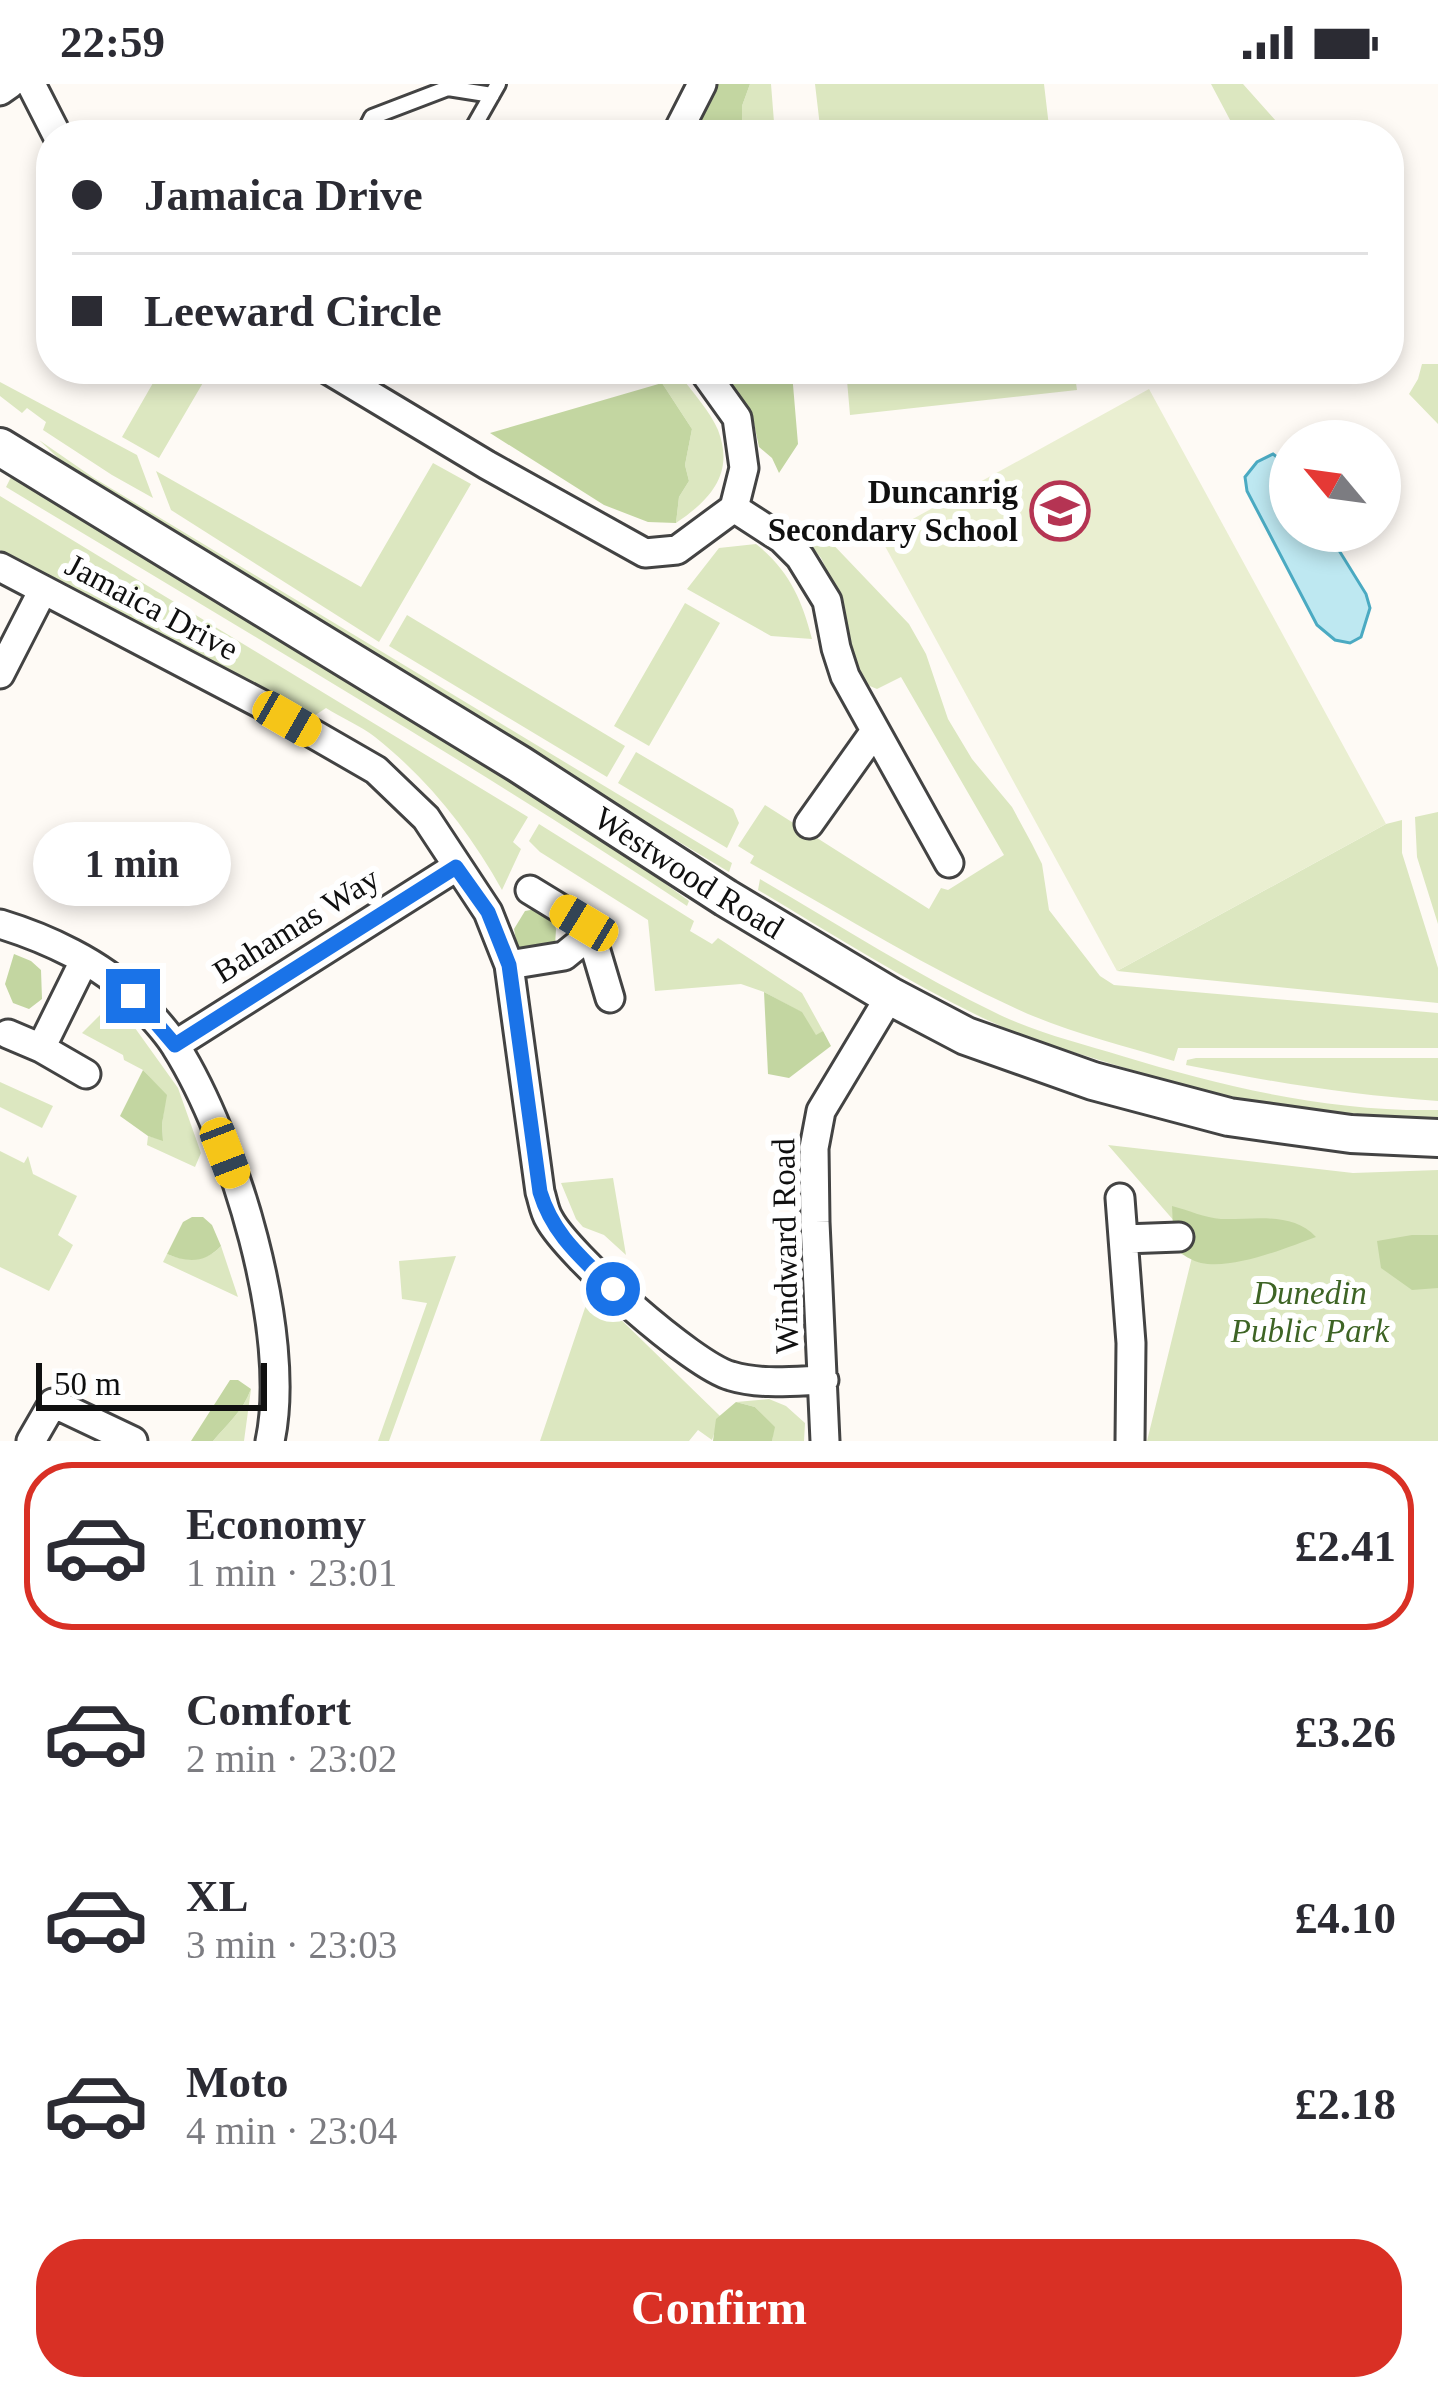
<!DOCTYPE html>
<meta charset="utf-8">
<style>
body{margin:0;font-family:"Times New Roman",serif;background:#f2f2f3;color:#2b2b33;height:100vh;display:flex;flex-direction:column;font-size:45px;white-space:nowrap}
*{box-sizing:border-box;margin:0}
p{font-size:39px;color:#7c7c81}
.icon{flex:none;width:66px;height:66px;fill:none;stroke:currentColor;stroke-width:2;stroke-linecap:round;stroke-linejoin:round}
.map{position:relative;height:1357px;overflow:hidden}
.details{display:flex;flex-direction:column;background:#fff;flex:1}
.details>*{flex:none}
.banner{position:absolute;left:36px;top:36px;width:1368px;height:264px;border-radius:48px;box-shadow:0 6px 18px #0003;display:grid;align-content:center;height:264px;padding:0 36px;background:#fff}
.needle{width:78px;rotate:299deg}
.controls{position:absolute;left:1269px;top:336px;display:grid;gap:24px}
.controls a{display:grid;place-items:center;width:132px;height:132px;border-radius:50%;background:#fff;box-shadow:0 6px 18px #0003;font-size:60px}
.scale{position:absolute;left:36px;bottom:30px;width:231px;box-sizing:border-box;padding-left:12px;border:6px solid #101010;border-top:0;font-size:33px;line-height:42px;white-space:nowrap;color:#101010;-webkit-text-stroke:9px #fff;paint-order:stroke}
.end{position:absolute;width:54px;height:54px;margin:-27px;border:15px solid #1a73e8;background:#fff;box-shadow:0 0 0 6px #fff}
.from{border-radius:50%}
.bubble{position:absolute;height:84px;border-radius:42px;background:#fff;box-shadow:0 6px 18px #0003;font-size:39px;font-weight:600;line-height:84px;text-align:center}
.car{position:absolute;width:36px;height:72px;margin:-36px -18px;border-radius:15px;box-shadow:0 0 9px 3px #0007;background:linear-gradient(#f5c518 24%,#345 0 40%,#f5c518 0 76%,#345 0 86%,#f5c518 0)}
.banner b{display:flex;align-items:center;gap:42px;height:114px;font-size:45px}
.banner b+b{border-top:3px solid #e1e1e2}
.banner i{width:30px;height:30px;background:#2b2b33}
ul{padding:21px 0 0;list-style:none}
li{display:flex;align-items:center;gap:36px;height:168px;margin:0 24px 18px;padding:0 12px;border:6px solid transparent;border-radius:48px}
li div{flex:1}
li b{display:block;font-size:45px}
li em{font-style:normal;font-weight:600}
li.on{border-color:#d93025}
li>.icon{width:108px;height:108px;stroke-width:1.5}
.cta{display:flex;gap:24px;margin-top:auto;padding:24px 36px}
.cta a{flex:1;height:138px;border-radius:48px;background:#d93025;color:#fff;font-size:48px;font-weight:600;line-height:138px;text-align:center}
.status{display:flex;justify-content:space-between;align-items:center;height:84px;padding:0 60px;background:#fff;direction:ltr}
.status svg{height:33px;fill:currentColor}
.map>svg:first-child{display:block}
.green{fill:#dce7c0}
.forest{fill:#c3d6a1}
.pitch{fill:#eaefd1}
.water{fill:#bee8f1;stroke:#4baac2;stroke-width:3}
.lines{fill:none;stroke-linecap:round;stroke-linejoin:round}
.service-casing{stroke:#434343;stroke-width:20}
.minor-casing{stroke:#434343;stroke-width:33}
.tertiary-casing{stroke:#434343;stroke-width:42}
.service{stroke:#fff;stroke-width:14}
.minor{stroke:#fff;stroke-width:27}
.tertiary{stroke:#fff;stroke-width:36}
.route{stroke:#1a73e8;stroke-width:15}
.labels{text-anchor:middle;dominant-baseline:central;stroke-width:12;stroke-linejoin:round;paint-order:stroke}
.poi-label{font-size:33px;font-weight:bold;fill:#101010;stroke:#fff;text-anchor:end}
.street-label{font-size:33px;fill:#101010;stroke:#fff}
.park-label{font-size:33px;font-style:italic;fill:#3e6425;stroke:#fff}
</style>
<div class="status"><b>22:59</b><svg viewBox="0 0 49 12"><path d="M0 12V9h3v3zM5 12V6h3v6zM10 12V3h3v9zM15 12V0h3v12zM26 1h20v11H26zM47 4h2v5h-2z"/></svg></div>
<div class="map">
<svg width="1438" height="1357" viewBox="0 0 1438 1357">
<rect width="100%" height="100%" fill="#fefaf5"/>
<!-- green -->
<path class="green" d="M750,0H771L775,51H742V22Z
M815,0H1044L1050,51H821Z
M1211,0H1243L1284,46V51H1238Z
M1422,280H1438V340L1409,310L1418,295Z
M161,285H211L159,374L122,353Z
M846,285H1074L1077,306L850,331Z
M680,291C692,308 710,327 718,346C735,390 710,416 676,439L679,413L689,397L685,381L692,345L662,299Z
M0,298L137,371L153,414L112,391L43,346L46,338L27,324L22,329L0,312Z
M39,356L94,394L732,779L729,788L90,404Z
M433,379L471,400L379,558L171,426L156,387L361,503Z
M11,393L567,728L689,817L687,822C465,675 234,541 6,403Z
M0,412L528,733L513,758L521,765L502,806C470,748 428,695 375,653C361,642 342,634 326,624L314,632L0,466Z
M787,435L825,452L909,540L926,570L948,635L972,675L1012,723L1032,760L1042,780L1049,826L1100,892L1114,901L1438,929V964H1178L1174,977C1122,961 1067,948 1017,925C925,883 838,829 750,779L754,772L738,762L765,721L929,825L941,804L948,806L1004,771L901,593L877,605L865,600L857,587L838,510L821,474Z
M756,460C789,486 802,516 812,555L771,552L687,505L719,464Z
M685,519L720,539L649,662L614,642Z
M407,531L625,662L607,693L389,562Z
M636,668L733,725L739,739L727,764L618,699Z
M1438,728V840L1417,773L1415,733Z
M1402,736V769L1438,884V919L1117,887L1386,740Z
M539,740L694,837L690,847L712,860L718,854L802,909L823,947L816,952L801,928L764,908L741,900L655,907L648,836L540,768L529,757Z
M760,795C839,841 917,891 1000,931C1038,949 1082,960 1122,972C1224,1003 1330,1028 1438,1026V1037C1328,1038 1217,1013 1112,980C1077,969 1041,960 1007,945C920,907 839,854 758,806Z
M104,927L135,944L178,1004L201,1069L195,1083L147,1061L148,1052L163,1056L162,1040L166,1011L143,986L124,976L123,971L82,949Z
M1196,974H1438V1017C1349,1011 1272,998 1186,981L1187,976Z
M0,998L53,1022L42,1044L0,1023Z
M1108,1061L1353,1089L1438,1086V1357H1147L1195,1161Z
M0,1067L24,1079L28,1072L33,1090L77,1112L58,1151L73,1161L49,1207L0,1183Z
M613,1094L626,1171L604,1151L583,1143L576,1135L561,1099Z
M221,1162L238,1213L163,1178L167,1170C186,1178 207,1178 221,1162Z
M456,1172L389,1357H378L427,1219L402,1215L399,1177Z
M588,1215L609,1224L720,1332L712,1356L698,1346L689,1357H540Z
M251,1305L244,1357H213C228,1339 243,1327 251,1305Z
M769,1315L786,1322L805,1339L804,1357H772L774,1343L755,1323L736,1318Z"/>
<!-- forest -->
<path class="forest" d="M718,0H750L742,22V51H693Z
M721,285H789L792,289L798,360L779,389L772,374L759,363L753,335Z
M662,299L692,345L685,381L689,397L679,413L676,439L648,438L604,421L490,349Z
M541,824L551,830L556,845L555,862L529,870L517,862L514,845L525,827Z
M14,870L31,877L41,886L42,915L29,925L13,919L5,900Z
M764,908L802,928L816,951L823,947L831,962L789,994L768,990Z
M143,986L167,1011L162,1040L163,1057L148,1052L120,1032Z
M1172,1122C1188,1126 1205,1134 1221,1135C1254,1136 1292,1127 1316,1153C1286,1164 1233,1186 1201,1179C1192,1177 1182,1170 1174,1165Z
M192,1133H203L212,1141L221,1162C205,1179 188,1179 167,1170L183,1138Z
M1412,1151H1438V1204L1412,1206L1381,1184L1377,1157Z
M230,1296H238L251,1305C243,1327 228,1339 213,1357H191Z
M736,1318L755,1323L775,1343L772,1357H713L716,1335Z"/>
<!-- pitch -->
<path class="pitch" d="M1149,305L1386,740L1117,887L880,453Z"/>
<!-- water -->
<path class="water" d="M1273,370L1286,380L1290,387V447H1327L1366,510L1370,524L1361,553L1350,559L1335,556L1317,541L1247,407L1245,393L1257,378Z"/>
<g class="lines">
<!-- service casing -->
<g class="service-casing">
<path id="service" d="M363,51L372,33L448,4L492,11
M469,51L498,0"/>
</g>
<!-- minor casing -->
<g class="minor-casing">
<path id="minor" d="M31,0L57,51
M0,7L10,0
M676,51L702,0
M327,285L487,381L645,469L677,466L734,424L744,384L737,334L702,285
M734,424L782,455L800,473L827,517L836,564L845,592L949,779
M0,483L265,622L376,686L426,734L488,828L509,881L540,1108C543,1117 544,1127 549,1135C568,1171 693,1282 731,1292C760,1301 794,1297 824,1296
M0,590L43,506
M809,740L875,647
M530,806L584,839L591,850L610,914
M0,840C46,854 101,879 135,914C149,929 166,946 176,963C234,1055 293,1250 270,1357
M84,877L41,964L86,990
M509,881L564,872L591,850
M8,950L41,964
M175,961L456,783
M1120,1114L1131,1259L1130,1357
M1124,1155L1179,1153
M31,1357L53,1319L133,1357
M825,1357L815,1138L814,1064L821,1027L890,912"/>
</g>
<!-- tertiary casing -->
<g class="tertiary-casing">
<g id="tertiary">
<path id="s1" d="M0,363L519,680L726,814L890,912L966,952L1093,997L1229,1033L1351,1050L1438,1054"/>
</g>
</g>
<!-- service -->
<use href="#service" class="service"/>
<!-- minor -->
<use href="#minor" class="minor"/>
<!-- tertiary -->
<use href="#tertiary" class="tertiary"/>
</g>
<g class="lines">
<!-- route -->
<path class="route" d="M133,912L175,961L456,783L488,828L509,881L540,1108C553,1151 582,1174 613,1205"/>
</g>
<!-- icons -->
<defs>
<g id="school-ring" transform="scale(3)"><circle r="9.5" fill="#fff" stroke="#b53453" stroke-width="1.5"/><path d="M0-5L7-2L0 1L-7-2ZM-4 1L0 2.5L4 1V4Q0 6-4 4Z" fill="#b53453"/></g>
</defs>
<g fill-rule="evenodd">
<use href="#school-ring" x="1060" y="427"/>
</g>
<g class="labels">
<!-- poi labels -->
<g class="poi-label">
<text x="1018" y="408">Duncanrig<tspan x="1018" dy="38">Secondary School</tspan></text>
</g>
<!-- street labels -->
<g class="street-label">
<text transform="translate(152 523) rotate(28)">Jamaica Drive</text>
<text stroke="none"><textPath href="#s1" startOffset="810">Westwood Road</textPath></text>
<text transform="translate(296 841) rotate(-32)">Bahamas Way</text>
<text transform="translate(785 1162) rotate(-91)">Windward Road</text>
</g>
<!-- park labels -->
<g class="park-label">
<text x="1310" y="1209">Dunedin<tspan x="1310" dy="38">Public Park</tspan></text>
</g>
</g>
</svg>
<div class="controls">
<a><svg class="needle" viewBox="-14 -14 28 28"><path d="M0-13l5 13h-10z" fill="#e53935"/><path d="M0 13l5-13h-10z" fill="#7c7c81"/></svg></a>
</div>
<div class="scale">50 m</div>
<i class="end from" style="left:613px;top:1205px"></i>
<i class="end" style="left:133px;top:912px"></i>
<div class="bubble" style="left:33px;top:738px;width:198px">1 min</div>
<i class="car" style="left:287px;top:635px;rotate:120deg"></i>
<i class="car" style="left:584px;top:839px;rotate:301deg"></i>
<i class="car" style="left:225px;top:1069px;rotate:159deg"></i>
<div class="banner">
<b><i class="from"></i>Jamaica Drive</b>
<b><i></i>Leeward Circle</b>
</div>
</div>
<section class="details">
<ul>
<li class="on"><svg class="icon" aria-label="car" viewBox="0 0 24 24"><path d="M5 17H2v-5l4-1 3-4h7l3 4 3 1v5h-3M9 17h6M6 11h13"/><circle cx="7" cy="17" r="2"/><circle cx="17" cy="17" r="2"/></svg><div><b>Economy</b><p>1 min · 23:01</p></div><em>£2.41</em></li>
<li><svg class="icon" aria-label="car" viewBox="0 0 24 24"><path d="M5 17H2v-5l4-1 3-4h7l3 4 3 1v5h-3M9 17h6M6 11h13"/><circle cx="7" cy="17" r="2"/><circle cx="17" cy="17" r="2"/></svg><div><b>Comfort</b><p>2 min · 23:02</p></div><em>£3.26</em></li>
<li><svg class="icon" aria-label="car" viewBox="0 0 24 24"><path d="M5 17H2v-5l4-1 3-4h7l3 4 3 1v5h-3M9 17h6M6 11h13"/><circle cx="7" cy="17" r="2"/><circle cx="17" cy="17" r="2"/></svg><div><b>XL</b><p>3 min · 23:03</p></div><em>£4.10</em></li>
<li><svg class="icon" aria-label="car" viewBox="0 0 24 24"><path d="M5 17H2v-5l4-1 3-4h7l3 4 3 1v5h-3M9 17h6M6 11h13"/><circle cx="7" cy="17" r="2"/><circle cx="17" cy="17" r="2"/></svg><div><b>Moto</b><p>4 min · 23:04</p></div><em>£2.18</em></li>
</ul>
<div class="cta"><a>Confirm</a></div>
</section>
